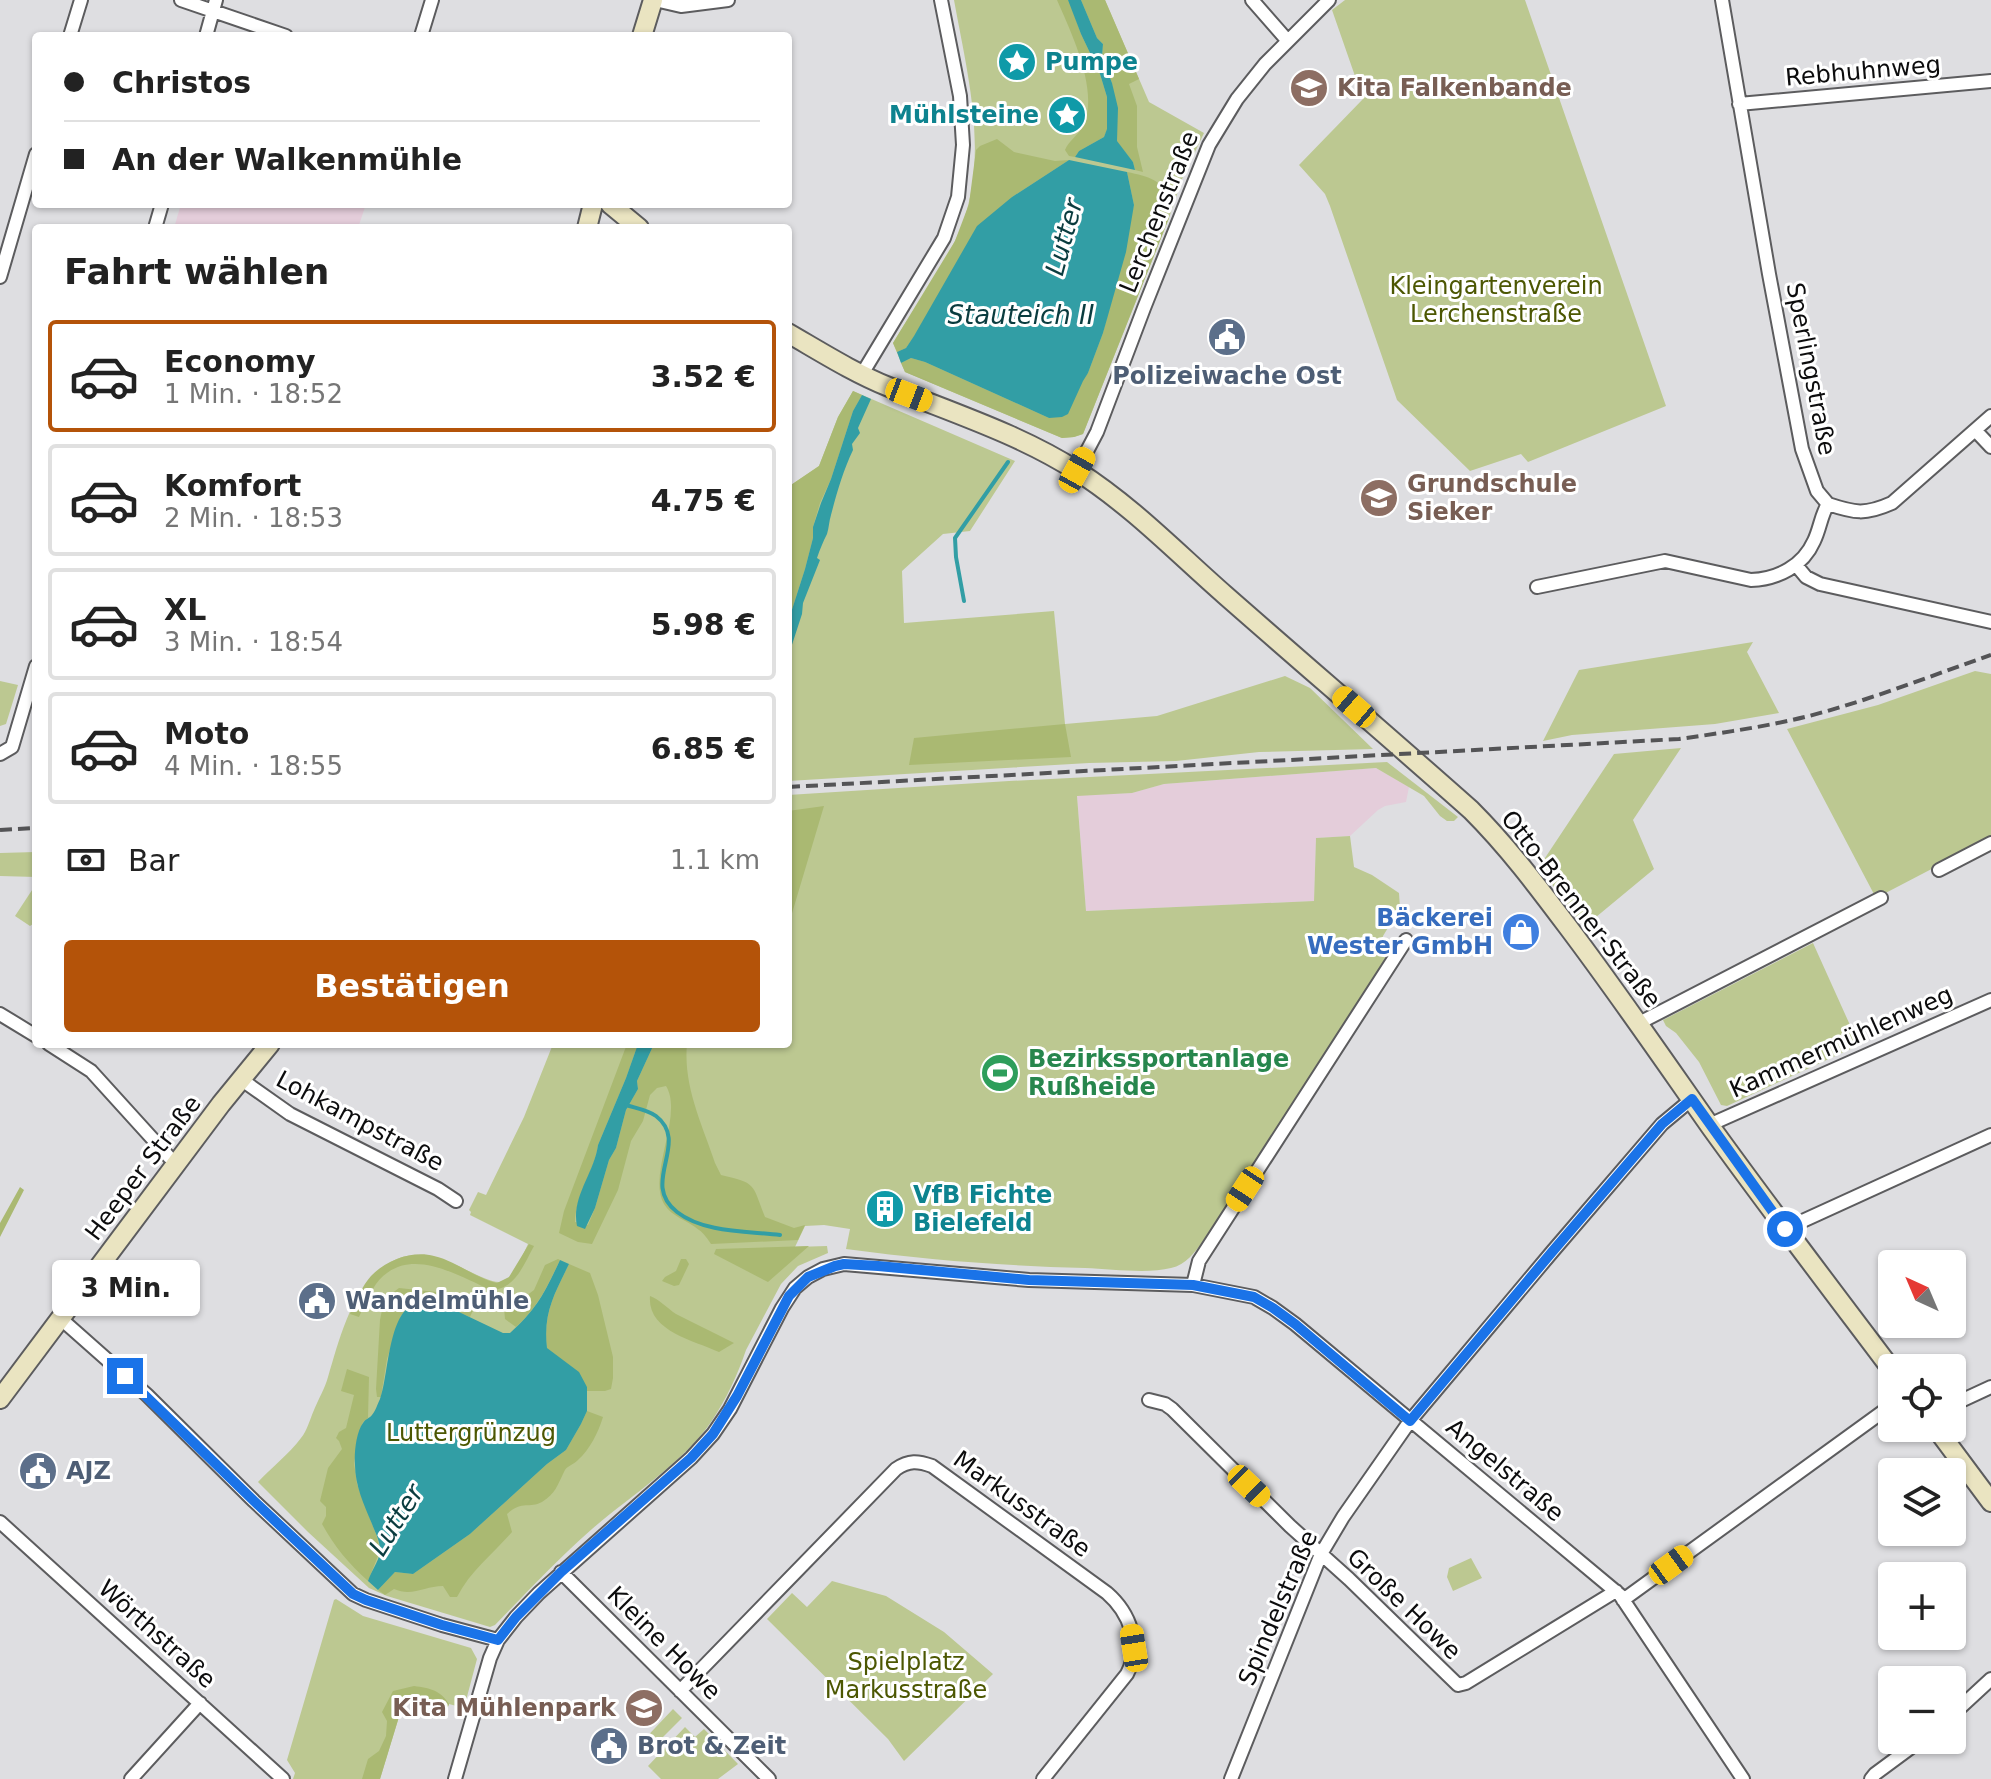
<!DOCTYPE html>
<html lang="de">
<meta charset="utf-8">
<style>
body{margin:0;font-family:"DejaVu Sans",sans-serif;background:#f2f2f2;color:#222;height:100vh;display:flex;flex-direction:column;font-size:30px;white-space:nowrap}
*{box-sizing:border-box;margin:0}
p{font-size:26px;color:#767676}
.icon{flex:none;width:44px;height:44px;fill:none;stroke:currentColor;stroke-width:2;stroke-linecap:round;stroke-linejoin:round}
.map{position:relative;flex:1;overflow:hidden}
.details{position:absolute;left:32px;top:224px;width:760px;height:824px;display:flex;flex-direction:column;background:#fff;border-radius:8px;box-shadow:0 2px 6px #0004}
.details>*{flex:none}
.banner{position:absolute;left:32px;top:32px;width:760px;height:176px;border-radius:8px;box-shadow:0 2px 6px #0004;display:grid;align-content:center;height:176px;padding:0 32px;background:#fff}
.needle{width:52px;rotate:316deg}
.tools{position:absolute;left:1878px;top:1250px;display:grid;gap:16px}
.tools a{display:grid;place-items:center;width:88px;height:88px;border-radius:8px;background:#fff;box-shadow:0 2px 6px #0004;font-size:40px}
.end{position:absolute;width:36px;height:36px;margin:-18px;border:10px solid #1a73e8;background:#fff;box-shadow:0 0 0 4px #fff}
.from{border-radius:50%}
.bubble{position:absolute;height:56px;border-radius:8px;background:#fff;box-shadow:0 2px 6px #0004;font-size:26px;font-weight:600;line-height:56px;text-align:center}
.car{position:absolute;width:24px;height:48px;margin:-24px -12px;border-radius:10px;box-shadow:0 0 6px 2px #0007;background:linear-gradient(#f5c518 24%,#345 0 40%,#f5c518 0 76%,#345 0 86%,#f5c518 0)}
.banner b{display:flex;align-items:center;gap:28px;height:76px;font-size:30px}
.banner b+b{border-top:2px solid #e0e0e0}
.banner i{width:20px;height:20px;background:#222}
ul{padding:0;list-style:none}
li{display:flex;align-items:center;gap:24px;height:112px;margin:0 16px 12px;padding:0 16px;border:4px solid #e0e0e0;border-radius:8px}
li div{flex:1}
li b{display:block;font-size:30px}
li em{font-style:normal;font-weight:600}
li.active{border-color:#b45309}
li>.icon{width:72px;height:72px;stroke-width:1.5}
h2{padding:0 32px;font-size:36px;line-height:96px}
.pay{display:flex;align-items:center;gap:20px;height:88px;padding:0 32px;font-size:30px}
.pay p{margin-inline-start:auto}
.action{display:flex;gap:16px;margin-top:auto;padding:16px 32px}
.action a{flex:1;height:92px;border-radius:8px;background:#b45309;color:#fff;font-size:32px;font-weight:600;line-height:92px;text-align:center}
.map>svg:first-child{display:block}
.commercial{fill:#e4cdda}
.green{fill:#bcc891}
.forest{fill:#aab972}
.water{fill:#329ea5}
.lines{fill:none;stroke-linecap:round;stroke-linejoin:round}
.stream{stroke:#329ea5;stroke-width:4}
.street-casing{stroke:#5c5c5e;stroke-width:16}
.secondary-casing{stroke:#5c5c5e;stroke-width:22}
.street{stroke:#fff;stroke-width:12}
.secondary{stroke:#eae4c1;stroke-width:18}
.rail{stroke:#545456;stroke-width:4;stroke-dasharray:12 6;stroke-linecap:butt}
.route{stroke:#1a73e8;stroke-width:10}
.labels{text-anchor:middle;dominant-baseline:central;stroke-width:6;stroke-linejoin:round;paint-order:stroke}
.culture-label{font-size:24px;font-weight:bold;fill:#0d838f;stroke:#fff;text-anchor:start}
.street-label{font-size:24px;fill:#0c0c0d;stroke:#fff}
.education-label{font-size:24px;font-weight:bold;fill:#785e54;stroke:#fff;text-anchor:start}
.park-label{font-size:24px;fill:#4c5702;stroke:#fff}
.service-label{font-size:24px;font-weight:bold;fill:#4e5e75;stroke:#fff;text-anchor:start}
.shop-label{font-size:24px;font-weight:bold;fill:#366cbe;stroke:#fff;text-anchor:end}
.leisure-label{font-size:24px;font-weight:bold;fill:#27864d;stroke:#fff;text-anchor:start}
.water-label{font-size:26px;font-style:italic;fill:#0a3c3f;stroke:#fff}
</style>
<div class="map">
<svg width="1991" height="1779" viewBox="0 0 1991 1779">
<rect width="100%" height="100%" fill="#dedee1"/>
<!-- commercial -->
<path class="commercial" d="M181,204H366L358,228H174Z
M1376,768L1409,787L1406,802L1385,806L1378,810L1350,836L1316,838L1314,901L1086,911L1077,795L1132,793L1164,784Z"/>
<!-- green -->
<path class="green" d="M954,0H1105L1149,102L1204,133L1182,179L1169,218L1083,434L1074,437L1062,438L905,372L893,343C913,310 936,277 954,243C993,167 968,78 954,0Z
M1345,0H1525L1666,406L1528,462L1521,454L1470,471L1397,400L1330,206L1325,194L1299,165L1363,99L1332,10Z
M853,391L1015,461L970,531L943,534L902,571L904,623L1054,611L1065,724L1157,716L1285,676L1310,688L1373,749L1259,752L1176,761L1089,763L788,781V487L819,466L838,417Z
M1753,642L1747,652L1779,713L1715,724L1572,735L1543,741L1579,670Z
M1975,671L1991,674V838L1876,898L1787,729L1878,705Z
M0,681L18,685L6,724L0,726Z
M1681,748L1633,820L1654,869L1584,927L1539,867L1614,754Z
M1387,762L1458,817L1454,821H1447L1440,816L1424,796L1376,768L1164,784L1132,793L1077,796L1086,911L1314,901L1316,838L1350,836L1354,867L1372,875L1399,893L1400,908L1383,936L1382,945L1385,958L1383,965L1203,1241C1195,1252 1186,1265 1171,1268C1148,1274 1111,1269 1085,1268C1005,1266 927,1260 846,1249L850,1229L824,1225L805,1226L795,1247L827,1246L828,1253L798,1266L781,1284L746,1350C738,1374 726,1400 711,1422C685,1461 628,1498 592,1529C558,1559 527,1592 495,1625L490,1627L387,1596L369,1588L308,1532L258,1482C271,1468 289,1454 301,1438C307,1431 310,1419 314,1410C318,1400 325,1388 328,1377C340,1338 352,1284 391,1262C436,1236 487,1293 506,1280C516,1273 523,1254 528,1244L470,1215L471,1212L469,1210L478,1192L486,1195L524,1117L553,1044H788V795L1009,781Z
M36,852V877L0,876V853Z
M36,884V922L30,926L15,916Z
M1813,943L1859,1045L1727,1106L1721,1105L1699,1062L1676,1033L1666,1026L1663,1020Z
M1471,1558L1482,1578L1453,1591L1447,1577L1449,1568Z
M832,1581L886,1596L944,1632L993,1674L904,1761L888,1739L767,1619L792,1593L807,1607Z
M336,1599L363,1616L471,1648L477,1659L464,1708L449,1704L447,1709L405,1697L380,1779H293L295,1773L287,1760L334,1600Z
M673,1709L682,1718L645,1755L637,1747Z
M685,1727L695,1737L704,1729L738,1764L718,1779H661L648,1766Z"/>
<!-- forest -->
<path class="forest" d="M1057,0H1068L1070,3L1081,34L1100,74L1107,97V130L1104,137L1079,151L1075,157L1069,156L1065,150C1069,140 1078,136 1083,126C1100,92 1071,32 1057,0Z
M1081,0H1105L1139,79L1129,84L1137,106V147L1143,172L1135,170L1133,162L1117,142L1112,83L1102,57L1103,44L1097,38Z
M997,139L1014,152L1055,161L1069,160L1012,197L906,348L897,352L893,343L955,241L969,204L976,150L980,146Z
M1127,172C1156,178 1172,183 1159,215L1169,218L1083,434L1074,437L1062,438L905,372L901,363L911,358L925,362L1049,418L1088,373L1103,333L1134,205Z
M853,391L862,395L853,411L831,479L820,503L813,527V538L805,569L788,622V487L819,466L838,417Z
M1065,724L1071,757L909,765L914,738Z
M824,806L790,920H788V811Z
M627,1044H638L626,1078L598,1145C594,1173 576,1194 575,1222L588,1225L595,1208L609,1160L616,1148L626,1110L638,1089L637,1081L654,1044H687C683,1086 702,1124 715,1163L721,1175C757,1183 752,1184 765,1217L794,1228L805,1225L798,1240L711,1244C708,1240 704,1233 699,1230C687,1220 672,1217 664,1204C647,1175 684,1115 666,1086L657,1088L650,1095L643,1121L631,1141L618,1190L592,1244L578,1242L559,1233L564,1211Z
M20,1187L24,1190L0,1237V1223Z
M529,1244L534,1246C524,1264 515,1290 491,1290C456,1275 407,1243 376,1284C369,1294 364,1306 359,1317L350,1314C356,1301 362,1286 371,1276C386,1260 413,1250 434,1256C456,1261 475,1278 497,1283L509,1277Z
M809,1246L768,1282L714,1254L716,1249Z
M558,1259L560,1260C547,1287 538,1307 516,1327L505,1319L503,1297L507,1296L522,1299L534,1290L545,1265Z
M681,1259H686L689,1264L679,1285L674,1286L662,1281L665,1277L676,1271Z
M569,1264L590,1273L598,1295L613,1357V1378L611,1389L605,1391H587V1387L547,1349C543,1313 554,1295 569,1264Z
M399,1288L436,1292L474,1308L470,1317L427,1299C416,1302 408,1307 401,1316L387,1359L381,1397H377L376,1389L380,1320L383,1305L391,1294Z
M650,1296C659,1299 667,1308 676,1314C695,1324 715,1333 734,1343L719,1352C693,1340 647,1331 650,1296Z
M347,1369L369,1377L368,1418L363,1422L359,1435L354,1463L357,1484L377,1537L380,1551L368,1581C349,1564 334,1546 322,1524L326,1516V1507L320,1501L328,1468L342,1449L339,1441L336,1438L339,1432L346,1428L354,1395L341,1391Z
M587,1411L603,1417C598,1433 590,1449 578,1460C573,1465 566,1466 564,1472C557,1486 556,1493 542,1502C529,1509 522,1500 507,1514L512,1532C493,1554 471,1570 457,1597H450L443,1586C425,1586 412,1597 394,1589L385,1595L378,1590L395,1572L413,1574L470,1534L547,1464L566,1450L581,1424Z
M414,1686C430,1688 440,1690 449,1704L447,1709L405,1697L380,1779H362L368,1759L379,1751L386,1736L387,1721L382,1712L393,1691Z"/>
<!-- water -->
<path class="water" d="M1068,0H1081L1097,38L1103,44L1102,57L1112,83L1118,108L1117,141L1133,162L1135,170L1075,157L1079,151L1104,137L1107,129V97L1100,74L1081,34Z
M1069,160L1127,172L1134,205L1126,252L1103,333L1088,373L1083,381L1068,414L1062,417L1049,418L925,362L911,358L901,363L897,352L906,348L914,336L977,226L1012,197Z
M862,395L871,399L858,428L860,433L852,444L853,450C843,471 837,492 831,515C829,521 829,528 827,534C823,542 820,549 817,558L820,560L803,603L802,614L788,657V622L805,569L813,538V527L821,503L831,479L853,411Z
M638,1044H654L637,1081L638,1089L626,1110L616,1148L609,1160L595,1208L585,1229L577,1226C571,1197 594,1174 598,1145L626,1078Z
M560,1260L569,1264C554,1295 543,1313 547,1348L579,1372L587,1387V1411L581,1424L566,1450L547,1464L470,1534L413,1574L395,1572L378,1590L368,1581C371,1572 378,1562 380,1553C381,1543 375,1532 372,1524C364,1505 355,1485 355,1465C354,1454 356,1432 363,1423C365,1419 370,1418 372,1415C375,1412 378,1403 380,1399C391,1370 386,1287 438,1302L503,1333H510C537,1309 545,1292 560,1260Z"/>
<g class="lines">
<!-- stream -->
<path class="stream" d="M964,601L956,557L955,538L1008,462
M626,1105C635,1108 648,1110 656,1116C691,1143 639,1183 677,1212C704,1233 747,1231 780,1235"/>
<!-- street casing -->
<g class="street-casing">
<path id="street" d="M181,0L286,36
M655,0L681,6L728,0
M1252,0L1287,40
M1722,0L1769,274L1802,449L1817,491L1828,504
M70,36L81,0
M206,36L216,0
M421,36L432,0
M1739,104L1991,81
M155,228L162,204
M0,277L36,154
M862,374L944,238L958,197L963,145L960,96L941,0
M1975,430L1991,447
M1077,470L1097,432L1144,308L1209,145L1237,99L1265,64L1329,0
M1828,504C1855,513 1865,515 1892,503L1991,416
M1796,565L1806,577L1820,584L1991,622
M1537,587L1665,561L1751,580C1778,579 1803,566 1814,541C1820,529 1821,515 1828,504
M0,754L12,747L36,666
M1939,870L1991,843
M0,1014L36,1036
M1639,1023L1881,898
M49,1044L91,1071L169,1157L177,1163
M242,1080L290,1114L438,1189L456,1201
M1709,1125L1991,1000
M1785,1229L1991,1135
M1193,1285L1199,1261L1406,940
M60,1318L147,1395L254,1501L353,1594L366,1600L442,1625L498,1640
M1149,1400L1165,1404L1172,1409L1290,1526L1349,1579L1458,1685L1466,1683L1616,1591
M1952,1405L1991,1387
M0,1522L283,1779
M561,1572L769,1779
M1623,1600L1892,1405
M680,1691L896,1469C909,1460 918,1461 932,1466L1107,1593C1130,1613 1142,1645 1127,1674L1043,1779
M1952,1715L1991,1679
M131,1779L200,1703
M455,1779L490,1658L498,1640L516,1617L539,1593L691,1458L713,1434L730,1409L782,1308L795,1288L808,1277L823,1269L844,1264L1029,1280L1193,1285L1254,1297L1273,1308L1295,1324L1620,1595L1743,1779
M1231,1779L1321,1554L1343,1517L1410,1421L1552,1252L1662,1124L1692,1099
M1871,1779L1875,1774L1921,1740"/>
</g>
<!-- secondary casing -->
<g class="secondary-casing">
<path id="secondary" d="M642,36L653,0
M610,204L639,228
M587,228L593,204
M788,333C821,352 854,373 889,387C953,413 1019,434 1077,471C1132,506 1177,553 1225,595C1307,667 1390,738 1471,810C1508,847 1538,887 1568,927C1617,992 1663,1059 1710,1126C1769,1208 1831,1289 1892,1370
M0,1399L221,1104L270,1044
M1936,1428L1991,1502"/>
</g>
<!-- street -->
<use href="#street" class="street"/>
<!-- secondary -->
<use href="#secondary" class="secondary"/>
<!-- rail -->
<path class="rail" d="M788,787L1679,739C1721,733 1764,727 1805,717C1868,701 1930,676 1991,655
M0,830L36,828"/>
</g>
<g class="lines">
<!-- route -->
<path class="route" d="M125,1376L254,1501L353,1594L366,1600L442,1625L498,1640L516,1617L561,1572L691,1458L713,1434L737,1396L789,1296L808,1277L835,1266L844,1264L878,1266L1029,1280L1193,1285L1254,1297L1273,1308L1295,1324L1410,1421L1552,1252L1662,1124L1692,1099L1785,1229"/>
</g>
<!-- icons -->
<defs>
<g id="sight-disc" transform="scale(2)"><circle r="9.5" fill="#0f9aa8" stroke="#fff"/><path d="M0-6L1.8-2.2L6-1.7L2.9 1.2L3.7 5.4L0 3.3L-3.7 5.4L-2.9 1.2L-6-1.7L-1.8-2.2Z" fill="#fff"/></g>
<g id="school-disc" transform="scale(2)"><circle r="9.5" fill="#8d6e63" stroke="#fff"/><path d="M0-5L7-2L0 1L-7-2ZM-4 1L0 2.5L4 1V4Q0 6-4 4Z" fill="#fff"/></g>
<g id="civic-disc" transform="scale(2)"><circle r="9.5" fill="#5c6f8a" stroke="#fff"/><path d="M-.6-6.5H3V-4.5H.6V-3L4-1V1h2V6H-6V1h2V-1L-.6-3ZM-1.2 2.5V6h2.4V2.5Z" fill="#fff"/></g>
<g id="shop-disc" transform="scale(2)"><circle r="9.5" fill="#3f7fe0" stroke="#fff"/><path d="M-5-2.5h2.3a2.7 3.5 0 0 1 5.4 0H5L5.5 6h-11ZM-1.5-2.5h3a1.5 2.3 0 0 0-3 0Z" fill="#fff"/></g>
<g id="stadium-disc" transform="scale(2)"><circle r="9.5" fill="#2e9e5b" stroke="#fff"/><path d="M0-5a6.5 5 0 1 0 0 10a6.5 5 0 1 0 0-10ZM-3.5-1.8h7v3.6h-7Z" fill="#fff"/></g>
<g id="building-disc" transform="scale(2)"><circle r="9.5" fill="#0f9aa8" stroke="#fff"/><path d="M-4-6H4V6H1V3H-1V6H-4ZM-2.5-4.3h1.7v1.8h-1.7ZM.8-4.3h1.7v1.8H.8ZM-2.5-1h1.7V.8h-1.7ZM.8-1h1.7V.8H.8Z" fill="#fff"/></g>
</defs>
<g fill-rule="evenodd">
<use href="#sight-disc" x="1017" y="62"/>
<use href="#school-disc" x="1309" y="88"/>
<use href="#sight-disc" x="1067" y="115"/>
<use href="#civic-disc" x="1227" y="337"/>
<use href="#school-disc" x="1379" y="498"/>
<use href="#shop-disc" x="1521" y="932"/>
<use href="#stadium-disc" x="1000" y="1073"/>
<use href="#building-disc" x="885" y="1209"/>
<use href="#civic-disc" x="317" y="1301"/>
<use href="#civic-disc" x="38" y="1471"/>
<use href="#school-disc" x="644" y="1708"/>
<use href="#civic-disc" x="609" y="1746"/>
</g>
<g class="labels">
<!-- culture labels -->
<g class="culture-label">
<text x="1045" y="62">Pumpe</text>
<text x="1039" y="115" text-anchor="end">Mühlsteine</text>
<text x="913" y="1195">VfB Fichte<tspan x="913" dy="28">Bielefeld</tspan></text>
</g>
<!-- street labels -->
<g class="street-label">
<text transform="translate(1863 71) rotate(-5)">Rebhuhnweg</text>
<text transform="translate(1159 212) rotate(-68)">Lerchenstraße</text>
<text transform="translate(1811 369) rotate(79)">Sperlingstraße</text>
<text transform="translate(1581 909) rotate(52)">Otto-Brenner-Straße</text>
<text transform="translate(1841 1042) rotate(-24)">Kammermühlenweg</text>
<text transform="translate(360 1121) rotate(28)">Lohkampstraße</text>
<text transform="translate(143 1168) rotate(-53)">Heeper Straße</text>
<text transform="translate(1505 1470) rotate(40)">Angelstraße</text>
<text transform="translate(1022 1504) rotate(36)">Markusstraße</text>
<text transform="translate(1404 1604) rotate(44)">Große Howe</text>
<text transform="translate(1278 1608) rotate(-67)">Spindelstraße</text>
<text transform="translate(157 1634) rotate(42)">Wörthstraße</text>
<text transform="translate(664 1643) rotate(45)">Kleine Howe</text>
</g>
<!-- education labels -->
<g class="education-label">
<text x="1337" y="88">Kita Falkenbande</text>
<text x="1407" y="484">Grundschule<tspan x="1407" dy="28">Sieker</tspan></text>
<text x="616" y="1708" text-anchor="end">Kita Mühlenpark</text>
</g>
<!-- park labels -->
<g class="park-label">
<text x="1496" y="286">Kleingartenverein<tspan x="1496" dy="28">Lerchenstraße</tspan></text>
<text x="471" y="1433">Luttergrünzug</text>
<text x="906" y="1662">Spielplatz<tspan x="906" dy="28">Markusstraße</tspan></text>
</g>
<!-- service labels -->
<g class="service-label">
<text x="1227" y="376" text-anchor="middle">Polizeiwache Ost</text>
<text x="345" y="1301">Wandelmühle</text>
<text x="66" y="1471">AJZ</text>
<text x="637" y="1746">Brot &amp; Zeit</text>
</g>
<!-- shop labels -->
<g class="shop-label">
<text x="1493" y="918">Bäckerei<tspan x="1493" dy="28">Wester GmbH</tspan></text>
</g>
<!-- leisure labels -->
<g class="leisure-label">
<text x="1028" y="1059">Bezirkssportanlage<tspan x="1028" dy="28">Rußheide</tspan></text>
</g>
<!-- water labels -->
<g class="water-label">
<text transform="translate(1064 237) rotate(-75)">Lutter</text>
<text x="1021" y="315">Stauteich II</text>
<text transform="translate(396 1520) rotate(-58)">Lutter</text>
</g>
</g>
</svg>
<div class="tools">
<a><svg class="needle" viewBox="-14 -14 28 28"><path d="M0-13l5 13h-10z" fill="#e53935"/><path d="M0 13l5-13h-10z" fill="#767676"/></svg></a>
<a><svg class="icon" aria-label="locate" viewBox="0 0 24 24"><circle cx="12" cy="12" r="6"/><path d="M12 2v4M12 18v4M2 12h4M18 12h4"/></svg></a>
<a><svg class="icon" aria-label="layers" viewBox="0 0 24 24"><path d="M12 4l9 5-9 5-9-5zM3 14l9 5 9-5"/></svg></a>
<a>+</a>
<a>−</a>
</div>
<i class="end from" style="left:1785px;top:1229px"></i>
<i class="end" style="left:125px;top:1376px"></i>
<div class="bubble" style="left:52px;top:1260px;width:148px">3 Min.</div>
<i class="car" style="left:909px;top:395px;rotate:111deg"></i>
<i class="car" style="left:1077px;top:470px;rotate:29deg"></i>
<i class="car" style="left:1354px;top:707px;rotate:311deg"></i>
<i class="car" style="left:1245px;top:1189px;rotate:213deg"></i>
<i class="car" style="left:1249px;top:1486px;rotate:134deg"></i>
<i class="car" style="left:1671px;top:1565px;rotate:54deg"></i>
<i class="car" style="left:1134px;top:1648px;rotate:351deg"></i>
<div class="banner">
<b><i class="from"></i>Christos</b>
<b><i></i>An der Walkenmühle</b>
</div>
<section class="details">
<h2>Fahrt wählen</h2>
<ul>
<li class="active"><svg class="icon" aria-label="car" viewBox="0 0 24 24"><path d="M5 17H2v-5l4-1 3-4h7l3 4 3 1v5h-3M9 17h6M6 11h13"/><circle cx="7" cy="17" r="2"/><circle cx="17" cy="17" r="2"/></svg><div><b>Economy</b><p>1 Min. · 18:52</p></div><em>3.52 €</em></li>
<li><svg class="icon" aria-label="car" viewBox="0 0 24 24"><path d="M5 17H2v-5l4-1 3-4h7l3 4 3 1v5h-3M9 17h6M6 11h13"/><circle cx="7" cy="17" r="2"/><circle cx="17" cy="17" r="2"/></svg><div><b>Komfort</b><p>2 Min. · 18:53</p></div><em>4.75 €</em></li>
<li><svg class="icon" aria-label="car" viewBox="0 0 24 24"><path d="M5 17H2v-5l4-1 3-4h7l3 4 3 1v5h-3M9 17h6M6 11h13"/><circle cx="7" cy="17" r="2"/><circle cx="17" cy="17" r="2"/></svg><div><b>XL</b><p>3 Min. · 18:54</p></div><em>5.98 €</em></li>
<li><svg class="icon" aria-label="car" viewBox="0 0 24 24"><path d="M5 17H2v-5l4-1 3-4h7l3 4 3 1v5h-3M9 17h6M6 11h13"/><circle cx="7" cy="17" r="2"/><circle cx="17" cy="17" r="2"/></svg><div><b>Moto</b><p>4 Min. · 18:55</p></div><em>6.85 €</em></li>
</ul>
<div class="pay"><svg class="icon" aria-label="cash" viewBox="0 0 24 24"><path d="M3 7h18v10H3z"/><circle cx="12" cy="12" r="2"/></svg>Bar<p>1.1 km</p></div>
<div class="action"><a>Bestätigen</a></div>
</section>
</div>
